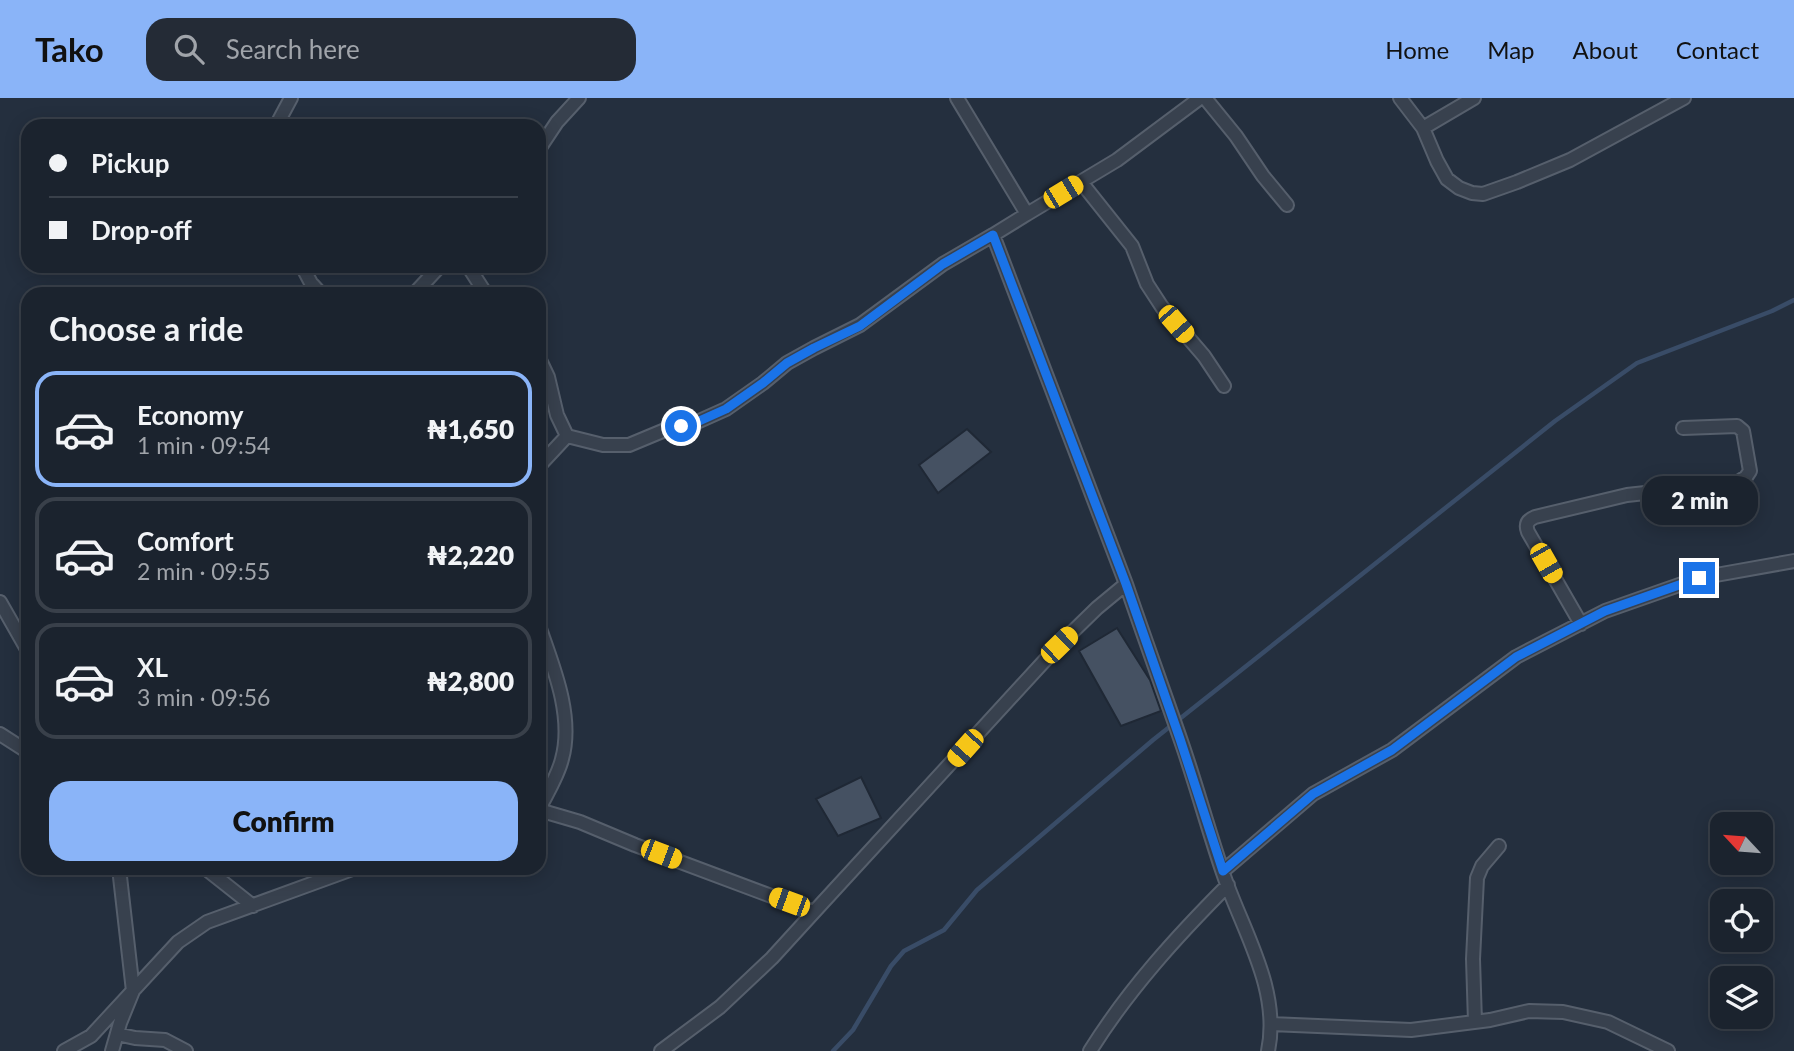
<!DOCTYPE html>
<meta charset="utf-8">
<style>
body{margin:0;font-family:Lato,sans-serif;background:#242b36;color:#f1f3f6;height:100vh;display:flex;flex-direction:column;font-size:26px;white-space:nowrap}
*{box-sizing:border-box;margin:0}
p{font-size:23px;color:#a0a4aa}
.icon{flex:none;width:38px;height:38px;fill:none;stroke:currentColor;stroke-width:2;stroke-linecap:round;stroke-linejoin:round}
.map{position:relative;flex:1;overflow:hidden}
.sheet{position:absolute;left:21px;top:189px;width:525px;height:588px;display:flex;flex-direction:column;background:#1b232e;border-radius:21px;box-shadow:0 4px 18px #0003,0 0 0 2px #39404a}
.sheet>*{flex:none}
.banner{position:absolute;left:21px;top:21px;width:525px;height:154px;border-radius:21px;box-shadow:0 4px 18px #0003,0 0 0 2px #39404a;display:grid;align-content:center;height:154px;padding:0 28px;background:#1b232e}
.needle{width:46px;rotate:296deg}
.tools{position:absolute;left:1710px;top:714px;display:grid;gap:14px}
.tools a{display:grid;place-items:center;width:63px;height:63px;border-radius:14px;background:#1b232e;box-shadow:0 4px 18px #0003,0 0 0 2px #39404a;font-size:35px}
.end{position:absolute;width:32px;height:32px;margin:-16px;border:9px solid #1a73e8;background:#fff;box-shadow:0 0 0 4px #fff}
.from{border-radius:50%}
.bubble{position:absolute;height:49px;border-radius:21px;background:#1b232e;box-shadow:0 4px 18px #0003,0 0 0 2px #39404a;font-size:23px;font-weight:800;line-height:49px;text-align:center}
.car{position:absolute;width:21px;height:42px;margin:-21px -10px;border-radius:9px;box-shadow:0 0 5px 2px #0007;background:linear-gradient(#f5c518 24%,#345 0 40%,#f5c518 0 76%,#345 0 86%,#f5c518 0)}
.banner b{display:flex;align-items:center;gap:24px;height:66px;font-size:26px}
.banner b+b{border-top:2px solid #39404a}
.banner i{width:18px;height:18px;background:#f1f3f6}
ul{padding:0;list-style:none}
li{display:flex;align-items:center;gap:21px;height:116px;margin:0 14px 10px;padding:0 14px;border:4px solid #39404a;border-radius:21px}
li div{flex:1}
li b{display:block;font-size:26px}
li em{font-style:normal;font-weight:800}
li.selected{border-color:#8ab4f8}
li>.icon{width:63px;height:63px;stroke-width:1.5}
h2{padding:0 28px;font-size:32px;line-height:84px}
.button{display:flex;gap:14px;margin-top:auto;padding:14px 28px}
.button a{flex:1;height:80px;border-radius:21px;background:#8ab4f8;color:#111;font-size:28px;font-weight:800;line-height:80px;text-align:center}
header{display:flex;align-items:center;gap:42px;box-sizing:border-box;height:98px;padding:0 35px;background:#8ab4f8;color:#111}
header strong{font-size:33px}
nav{display:flex;gap:38px;margin-inline-start:auto;font-size:24px}
.search{width:490px;height:63px;background:#242b36;display:flex;align-items:center;gap:18px;box-sizing:border-box;padding:0 24px;border-radius:21px;color:#a0a4aa;font-size:26px}
.map>svg:first-child{display:block}
.lines{fill:none;stroke-linecap:round;stroke-linejoin:round}
.stream{stroke:#394c67;stroke-width:4.5}
.building{fill:#455162;stroke:#1f2835;stroke-width:2}
.street-casing{stroke:#565f6c;stroke-width:16}
.street{stroke:#38414e;stroke-width:12}
.route{stroke:#1a73e8;stroke-width:9}
</style>
<header>
<strong>Tako</strong>
<div class="search"><svg class="icon" aria-label="search" viewBox="0 0 24 24"><circle cx="10" cy="10" r="6"/><path d="M15 15l6 6"/></svg>Search here</div>
<nav><a>Home</a><a>Map</a><a>About</a><a>Contact</a></nav>
</header>
<div class="map">
<svg width="1794" height="953" viewBox="0 0 1794 953">
<rect width="100%" height="100%" fill="#242f3e"/>
<g class="lines">
<!-- stream -->
<path class="stream" d="M833,953L853,932L891,868L904,853L944,832L977,792L1153,642L1555,323L1637,265L1772,213L1794,202"/>
</g>
<!-- building -->
<path class="building" d="M967,331L991,354L938,395L919,367Z
M1117,530L1150,582L1161,613L1121,628L1079,553Z
M861,679L881,720L838,738L816,701Z"/>
<g class="lines">
<!-- street casing -->
<g class="street-casing">
<path id="street" d="M1205,0L1236,38L1263,78L1287,107
M1400,0L1423,30L1437,63L1447,81L1459,90L1472,95L1483,96L1517,84L1570,62L1684,0
M276,28L291,0
M1423,30L1474,0
M539,51L557,24L579,0
M1081,84L1132,148L1147,186L1162,209L1204,258L1224,288
M1027,116L1117,62L1200,0
M302,168L311,185L321,196
M468,168L486,196
M414,196L440,168
M539,260L548,279L557,317L567,338L603,347H629L665,332L697,324L726,311L763,285L787,265L814,250L860,227L943,166L993,137
M539,368L567,338
M1126,486C1144,539 1163,591 1181,643C1196,686 1208,731 1223,775C1242,832 1281,891 1268,953
M0,504L28,553
M1581,526L1528,434C1525,426 1528,422 1535,419L1627,397L1737,385L1746,379L1750,373L1743,333L1737,328L1683,330
M539,528C553,568 574,618 562,661C558,678 547,695 539,711
M0,636L28,654
M539,712L580,724L635,747L814,814L1059,547L1097,510L1126,486L993,137L1027,116L957,0
M205,770L253,808
M1223,773L1313,696L1392,652L1516,559L1605,513L1699,480L1794,463
M1475,924L1473,861L1477,780L1482,768L1499,748
M1271,926L1411,932L1490,922L1529,913L1563,914L1608,924L1668,953
M117,936L135,940L165,942L186,953
M64,953L91,938L178,844L207,824L355,770
M112,953L120,925L133,893L119,770
M661,953L720,909L772,860L814,814
M1090,953C1128,892 1177,838 1228,787"/>
</g>
<!-- street -->
<use href="#street" class="street"/>
</g>
<g class="lines">
<!-- route -->
<path class="route" d="M681,328L697,324L726,311L763,285L787,265L814,250L860,228L943,166L993,137L1126,486L1180,641L1223,773L1313,696L1392,652L1516,559L1605,513L1699,480"/>
</g>
</svg>
<div class="tools">
<a><svg class="needle" viewBox="-14 -14 28 28"><path d="M0-13l5 13h-10z" fill="#e53935"/><path d="M0 13l5-13h-10z" fill="#a0a4aa"/></svg></a>
<a><svg class="icon" aria-label="locate" viewBox="0 0 24 24"><circle cx="12" cy="12" r="6"/><path d="M12 2v4M12 18v4M2 12h4M18 12h4"/></svg></a>
<a><svg class="icon" aria-label="layers" viewBox="0 0 24 24"><path d="M12 4l9 5-9 5-9-5zM3 14l9 5 9-5"/></svg></a>
</div>
<i class="end from" style="left:681px;top:328px"></i>
<i class="end" style="left:1699px;top:480px"></i>
<div class="bubble" style="left:1642px;top:378px;width:116px">2 min</div>
<i class="car" style="left:1063px;top:94px;rotate:59deg"></i>
<i class="car" style="left:1176px;top:226px;rotate:139deg"></i>
<i class="car" style="left:1546px;top:465px;rotate:150deg"></i>
<i class="car" style="left:1059px;top:547px;rotate:46deg"></i>
<i class="car" style="left:965px;top:650px;rotate:222deg"></i>
<i class="car" style="left:661px;top:756px;rotate:111deg"></i>
<i class="car" style="left:789px;top:804px;rotate:290deg"></i>
<div class="banner">
<b><i class="from"></i>Pickup</b>
<b><i></i>Drop-off</b>
</div>
<section class="sheet">
<h2>Choose a ride</h2>
<ul>
<li class="selected"><svg class="icon" aria-label="car" viewBox="0 0 24 24"><path d="M5 17H2v-5l4-1 3-4h7l3 4 3 1v5h-3M9 17h6M6 11h13"/><circle cx="7" cy="17" r="2"/><circle cx="17" cy="17" r="2"/></svg><div><b>Economy</b><p>1 min · 09:54</p></div><em>₦1,650</em></li>
<li><svg class="icon" aria-label="car" viewBox="0 0 24 24"><path d="M5 17H2v-5l4-1 3-4h7l3 4 3 1v5h-3M9 17h6M6 11h13"/><circle cx="7" cy="17" r="2"/><circle cx="17" cy="17" r="2"/></svg><div><b>Comfort</b><p>2 min · 09:55</p></div><em>₦2,220</em></li>
<li><svg class="icon" aria-label="car" viewBox="0 0 24 24"><path d="M5 17H2v-5l4-1 3-4h7l3 4 3 1v5h-3M9 17h6M6 11h13"/><circle cx="7" cy="17" r="2"/><circle cx="17" cy="17" r="2"/></svg><div><b>XL</b><p>3 min · 09:56</p></div><em>₦2,800</em></li>
</ul>
<div class="button"><a>Confirm</a></div>
</section>
</div>
